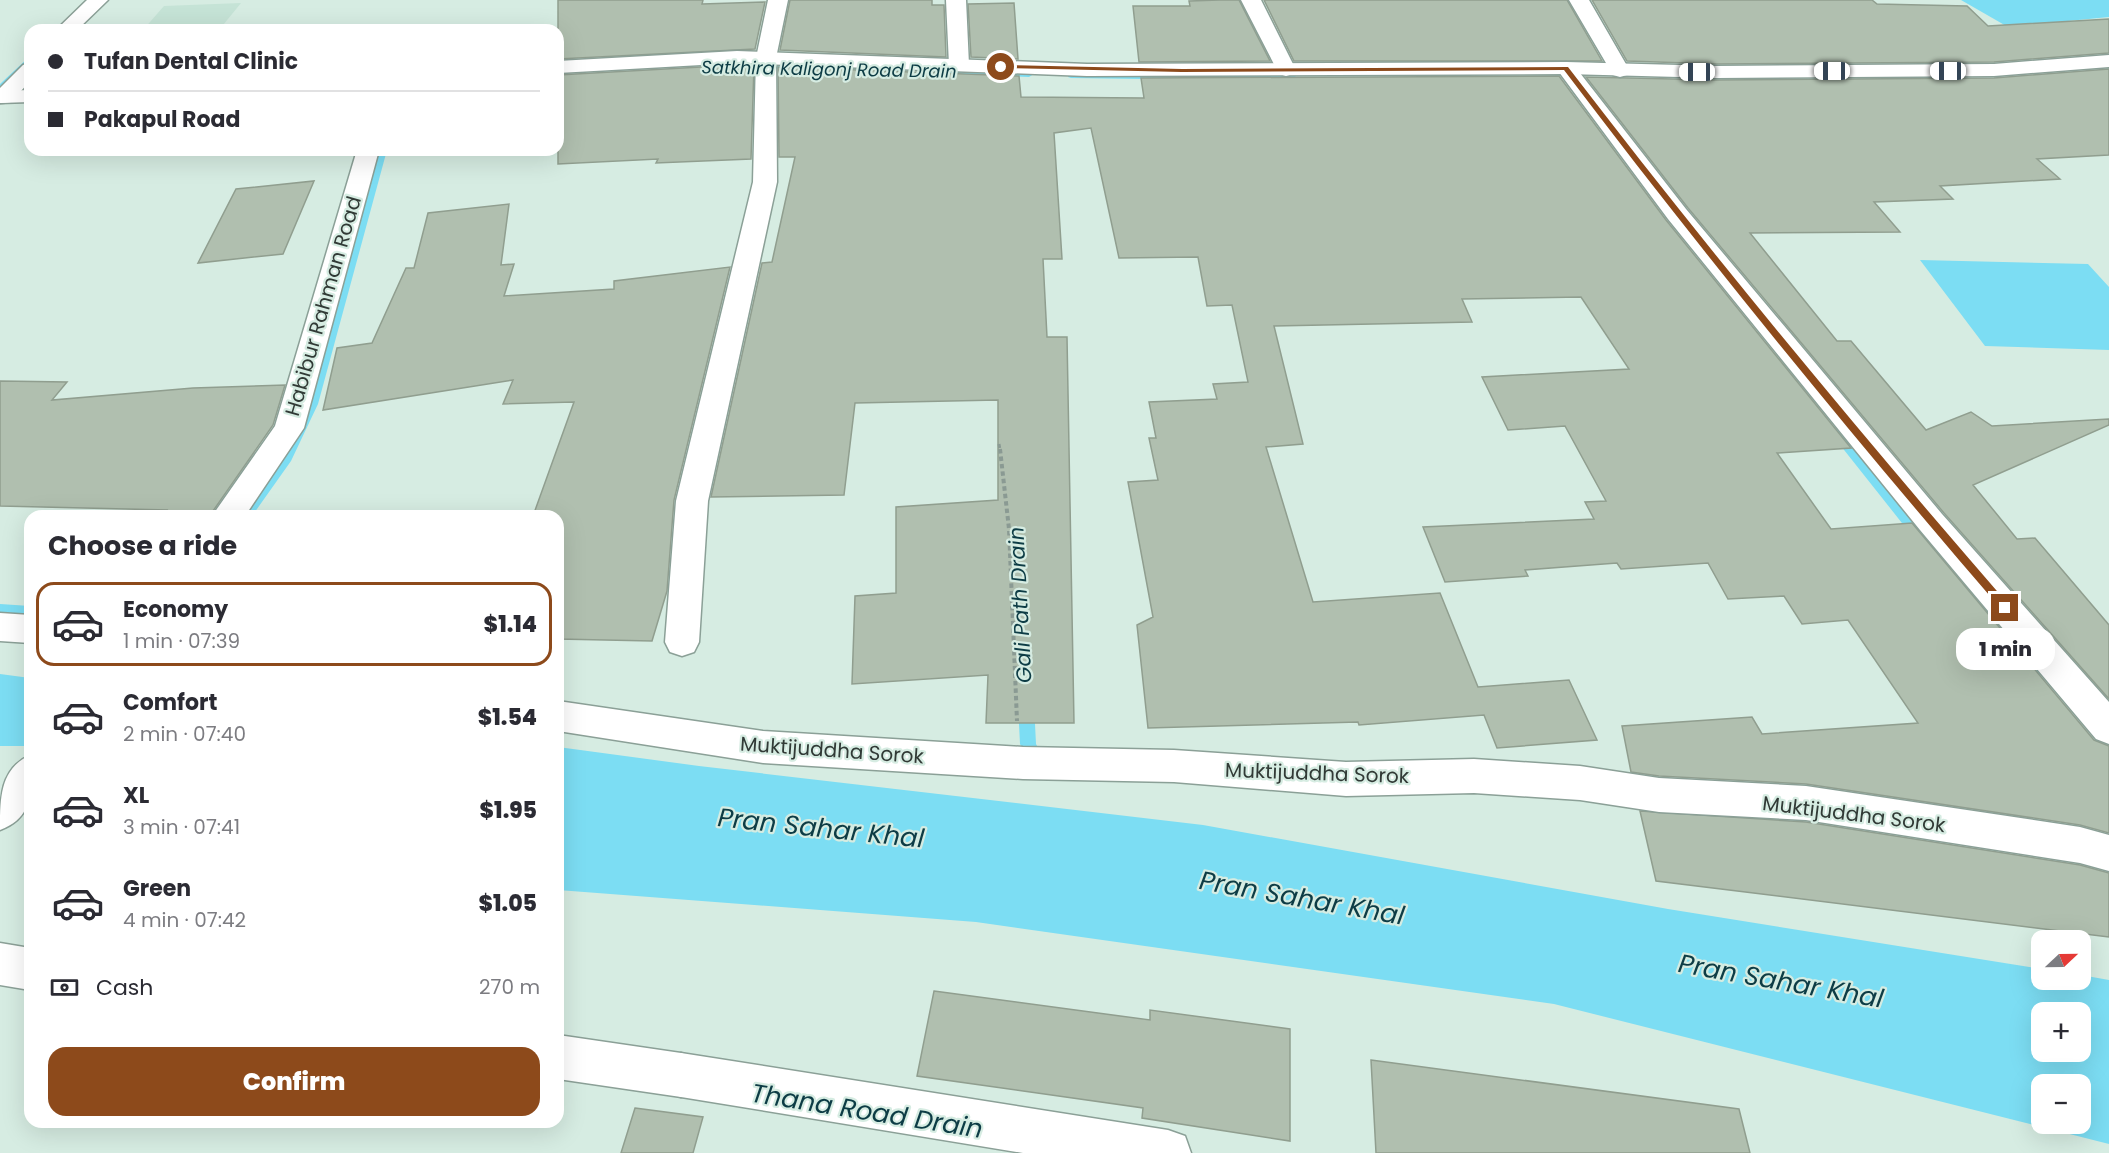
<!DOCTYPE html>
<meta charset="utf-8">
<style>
body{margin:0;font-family:Poppins,sans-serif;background:#f7f7f7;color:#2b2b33;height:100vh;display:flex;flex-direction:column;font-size:22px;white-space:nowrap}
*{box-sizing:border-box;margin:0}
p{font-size:20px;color:#7c7c81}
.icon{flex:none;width:33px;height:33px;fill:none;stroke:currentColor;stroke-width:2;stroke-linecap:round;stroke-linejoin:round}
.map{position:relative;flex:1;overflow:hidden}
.side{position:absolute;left:24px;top:510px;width:540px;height:618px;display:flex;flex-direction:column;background:#fff;border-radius:18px;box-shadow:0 6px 24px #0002}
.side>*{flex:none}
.guide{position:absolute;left:24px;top:24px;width:540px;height:132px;border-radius:18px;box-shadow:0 6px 24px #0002;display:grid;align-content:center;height:132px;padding:0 24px;background:#fff}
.needle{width:39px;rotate:68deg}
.controls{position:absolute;left:2031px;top:930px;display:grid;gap:12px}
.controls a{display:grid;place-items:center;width:60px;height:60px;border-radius:12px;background:#fff;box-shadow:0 6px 24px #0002;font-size:30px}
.end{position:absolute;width:27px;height:27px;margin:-14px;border:8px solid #8d4a1b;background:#fff;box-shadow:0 0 0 3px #fff}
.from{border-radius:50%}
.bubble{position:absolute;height:42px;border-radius:18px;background:#fff;box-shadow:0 6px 24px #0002;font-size:20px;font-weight:800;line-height:42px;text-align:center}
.car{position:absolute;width:18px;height:36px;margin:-18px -9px;border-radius:8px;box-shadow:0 0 4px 2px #0007;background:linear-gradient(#fff 24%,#345 0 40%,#fff 0 76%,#345 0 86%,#fff 0)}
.guide b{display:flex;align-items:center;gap:21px;height:57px;font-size:22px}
.guide b+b{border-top:2px solid #e1e1e2}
.guide i{width:15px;height:15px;background:#2b2b33}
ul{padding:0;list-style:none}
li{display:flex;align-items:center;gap:18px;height:84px;margin:0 12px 9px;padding:0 12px;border:3px solid transparent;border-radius:18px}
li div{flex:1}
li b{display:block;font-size:22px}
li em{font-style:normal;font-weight:800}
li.current{border-color:#8d4a1b}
li>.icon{width:54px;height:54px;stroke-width:1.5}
h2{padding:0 24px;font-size:27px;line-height:72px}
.pay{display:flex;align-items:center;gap:15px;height:66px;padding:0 24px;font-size:22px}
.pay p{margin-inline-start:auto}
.cta{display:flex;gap:12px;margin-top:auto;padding:12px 24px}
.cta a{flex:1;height:69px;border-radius:18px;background:#8d4a1b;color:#fff;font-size:24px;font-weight:800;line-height:69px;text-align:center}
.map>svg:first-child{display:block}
.built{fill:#c5e3d6}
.water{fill:#7cddf3;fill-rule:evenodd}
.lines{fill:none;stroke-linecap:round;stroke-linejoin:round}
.stream{fill:#7cddf3;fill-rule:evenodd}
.building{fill:#b0bfaf;stroke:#909e8f;stroke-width:1.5}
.minor-casing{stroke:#8ba097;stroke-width:3}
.major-casing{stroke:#8ba097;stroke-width:3}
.highway-casing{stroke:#8ba097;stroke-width:3}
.path-far1{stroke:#8a9a93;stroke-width:3;stroke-dasharray:4 2;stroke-linecap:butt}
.path{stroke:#8a9a93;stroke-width:4;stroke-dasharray:4.5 3;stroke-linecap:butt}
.minor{fill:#fff;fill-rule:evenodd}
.major{fill:#fff;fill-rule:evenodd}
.highway{fill:#fff;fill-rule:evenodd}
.route{fill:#8d4a1b}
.labels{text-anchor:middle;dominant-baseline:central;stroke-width:4.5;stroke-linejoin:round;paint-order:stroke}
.far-water-label{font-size:18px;font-style:italic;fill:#0d3c45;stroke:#d6ece2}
.street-label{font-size:20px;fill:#313a36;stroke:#d6ece2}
.water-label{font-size:21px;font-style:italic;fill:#0d3c45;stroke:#d6ece2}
.near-water-label{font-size:26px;font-style:italic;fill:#0d3c45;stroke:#d6ece2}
</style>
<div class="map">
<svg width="2109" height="1153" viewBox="0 0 2109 1153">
<rect width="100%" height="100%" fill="#d6ece2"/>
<!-- built -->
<path class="built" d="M241,3L219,30H143L164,6Z"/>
<!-- water -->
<path class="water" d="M1961,0H2109V17L2008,27Z
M1920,260L2088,264L2109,287V350L1985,346Z
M0,674L30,678V746H0Z
M558,747L699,766L1203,825L1668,909L2041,969L2042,980H2080L2081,975L2109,980V1144L1554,1004L976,922L558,890ZM2042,1012H2080V1052H2042ZM2042,1084H2080V1124H2042Z"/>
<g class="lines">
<!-- stream -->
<path class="stream" d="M30,56V64L0,93V84Z
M699,62L897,66L902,69L897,72L702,67L697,64Z
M921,67L1029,71L1034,74L1029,77L918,72V68Z
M1068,73L1293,75L1298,78L1293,81L1071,78L1068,77Z
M377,150H387L318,404L291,461L252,516H237L278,459L304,404Z
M1838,428L1843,430L1927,534L1929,538L1927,542H1917L1833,436L1831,433Z
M1971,589L1976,591L2041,665L2043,670L2041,675L2035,677L2029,675L1966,599L1963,595L1966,591Z
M0,604L30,606V618L0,616Z
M1026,697L1032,699L1034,704L1036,744L1047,764L1044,769L1038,771L1032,769L1020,744L1018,704L1020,699Z"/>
</g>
<!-- building -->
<path class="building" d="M558,0H703L702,4L765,2L755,49L558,59Z
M790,0H932V5H944L946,57L780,50Z
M1220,0H1239L1270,61L1139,62L1133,6H1190L1189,1Z
M1264,0H1567L1602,61H1294Z
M1592,0H1872L1877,4L1967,6L1988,26L2109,19V53L1994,62L1717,64L1627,61Z
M1014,3L1018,59L971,57L968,4Z
M737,65L754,66L751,159L656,163L658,159L558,164V75Z
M778,67L1019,76L1021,97L1144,98L1141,78L1559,76L1666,220L1851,448L1777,453L1831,529L1912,523L2094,740L2109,746V833L2080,825L1806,784L1659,776L1631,772L1622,726L1752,717L1762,734L1918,723L1848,620L1802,624L1784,596L1728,599L1708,563L1621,569L1617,563L1525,570L1528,576L1445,582L1423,527L1594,519L1585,502L1606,501L1565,426L1508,430L1482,377L1629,369L1581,297L1462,299L1472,322L1274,326L1303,444L1266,447L1313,602L1440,593L1478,687L1569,680L1597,740L1497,748L1484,715L1359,725L1358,722L1148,728L1137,625L1153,617L1128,482L1158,480L1149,438H1156L1149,402L1217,399L1213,384L1248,382L1232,305L1207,306L1198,257L1119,258L1091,128L1054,133L1062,259H1043L1047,337H1067L1074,723H986L988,675L852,684L855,596L896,593V507L998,500V400L855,403L844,495L711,497L762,263L772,262L795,157H779Z
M2109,69V155L2037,159L2060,179L1940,186L1953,199L1874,202L1900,232L1750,233L1837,341H1851L1926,430L1971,412L1992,426L2109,419V425L1973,485L2017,539L2035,538L2109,625V699L1944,513L1688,208L1586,77L1717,80L1994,78Z
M314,181L283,254L198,263L236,189Z
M509,204L501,265L514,264L504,296L614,289V281L730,267L674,500L667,591L652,641L558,639V516H533L574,402L503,404L513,380L323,410L337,348L372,343L406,268H414L428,213Z
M0,381L67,382L52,400L193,388L285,385L273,425L213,511L164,515L167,510L0,506Z
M1640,811L1806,822L2080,865L2109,873V937L1656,881Z
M934,991L1150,1020V1010L1290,1029V1141L1142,1118L1143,1108L917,1076Z
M1371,1060L1739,1109L1750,1153H1376Z
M635,1108L703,1117L693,1153H621Z"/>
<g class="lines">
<!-- minor casing -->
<g class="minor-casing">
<path id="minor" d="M87,0H108L77,30H56Z
M768,0H788L776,58L777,182L708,501L699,642L694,652L682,656L670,652L665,642L676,501L753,182L756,58Z
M946,0H966L969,65L966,69L959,71L952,69L949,65Z
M1241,0H1261L1296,70L1293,74L1286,76L1279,74Z
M1569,0H1589L1630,71L1627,75L1620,77L1613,75Z
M30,63V81L11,102L0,103V88L23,65Z
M357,150H379L304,428L245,516H212L275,426Z
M0,613L30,615V643L0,641Z
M558,701L763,731L1023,747L1174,750L1346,762L1474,759L1580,766L1659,778L1806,786L2080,827L2109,835V871L2080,863L1806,820L1659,812L1580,800L1474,793L1346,796L1174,782L1023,779L763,763L558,731Z
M30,755C30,788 36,817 0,830C0,798 0,769 30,755Z
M681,1053L1168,1130L1185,1136L1191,1153H1023L681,1097L665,1091L659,1075L665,1059Z"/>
</g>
<!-- major casing -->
<g class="major-casing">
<path id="major" d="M1566,62L1573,64L1686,209L1942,514L2109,702V744L2096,739L1920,530L1668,219L1556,68L1559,64Z
M0,943L30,948V990L0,985Z
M558,1035L681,1053L697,1059L703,1075L697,1091L681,1097L558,1079Z"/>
</g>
<!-- highway casing -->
<g class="highway-casing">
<path id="highway" d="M737,51L1087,64L1566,62L1717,66L1994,64L2109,55V67L1994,76L1717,78L1566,74L1087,76L737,63L558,73V61Z
M30,90V102L0,103V91Z"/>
</g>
<!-- path-far1 -->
<path class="path-far1" d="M999,444L1000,450"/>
<!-- path -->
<path class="path" d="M1000,449L1009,529L1017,721"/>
<!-- minor -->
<use href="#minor" class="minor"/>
<!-- major -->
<use href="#major" class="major"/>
<!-- highway -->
<use href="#highway" class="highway"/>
</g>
<!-- route -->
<path class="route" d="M1001,65L1182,69L1568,67C1709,251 1857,430 2009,605V610H2002C1851,435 1704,255 1564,70L1182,72L999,68Z"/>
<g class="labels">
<!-- far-water labels -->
<g class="far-water-label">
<text transform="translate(829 69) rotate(1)">Satkhira Kaligonj Road Drain</text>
</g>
<!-- street labels -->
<g class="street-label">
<text transform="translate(323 306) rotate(-74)">Habibur Rahman Road</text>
<text transform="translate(832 750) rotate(4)">Muktijuddha Sorok</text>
<text transform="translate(1317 773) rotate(2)">Muktijuddha Sorok</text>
<text transform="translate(1854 814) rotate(7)">Muktijuddha Sorok</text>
</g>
<!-- water labels -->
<g class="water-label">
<text transform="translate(1020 605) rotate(-93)">Gali Path Drain</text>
</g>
<!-- near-water labels -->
<g class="near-water-label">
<text transform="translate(821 828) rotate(6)">Pran Sahar Khal</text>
<text transform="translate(1302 898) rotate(10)">Pran Sahar Khal</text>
<text transform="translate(1781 981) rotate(10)">Pran Sahar Khal</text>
<text transform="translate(867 1111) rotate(9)">Thana Road Drain</text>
</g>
</g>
</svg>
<div class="controls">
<a><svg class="needle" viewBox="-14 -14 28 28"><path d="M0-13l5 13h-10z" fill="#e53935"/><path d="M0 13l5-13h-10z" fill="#7c7c81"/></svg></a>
<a>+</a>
<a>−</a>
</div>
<i class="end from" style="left:1001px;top:67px"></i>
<i class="end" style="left:2005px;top:608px"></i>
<div class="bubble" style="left:1956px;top:628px;width:99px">1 min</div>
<i class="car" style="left:1832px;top:71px;rotate:270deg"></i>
<i class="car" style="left:1948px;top:71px;rotate:270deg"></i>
<i class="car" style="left:1697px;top:72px;rotate:270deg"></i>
<div class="guide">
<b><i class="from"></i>Tufan Dental Clinic</b>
<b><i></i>Pakapul Road</b>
</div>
<section class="side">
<h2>Choose a ride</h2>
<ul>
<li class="current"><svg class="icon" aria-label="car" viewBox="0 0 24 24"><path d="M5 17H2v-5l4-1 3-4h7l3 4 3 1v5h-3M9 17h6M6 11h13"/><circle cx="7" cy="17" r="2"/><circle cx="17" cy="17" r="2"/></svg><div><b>Economy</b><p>1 min · 07:39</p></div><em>$1.14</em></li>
<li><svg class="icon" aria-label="car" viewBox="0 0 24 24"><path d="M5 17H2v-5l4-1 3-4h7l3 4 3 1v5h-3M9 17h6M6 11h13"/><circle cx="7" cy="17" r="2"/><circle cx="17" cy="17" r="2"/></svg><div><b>Comfort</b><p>2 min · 07:40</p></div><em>$1.54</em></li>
<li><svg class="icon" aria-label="car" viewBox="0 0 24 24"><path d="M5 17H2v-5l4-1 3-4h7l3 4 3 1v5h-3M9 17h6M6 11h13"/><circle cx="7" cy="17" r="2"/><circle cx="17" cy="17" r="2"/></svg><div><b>XL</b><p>3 min · 07:41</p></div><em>$1.95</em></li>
<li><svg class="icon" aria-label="car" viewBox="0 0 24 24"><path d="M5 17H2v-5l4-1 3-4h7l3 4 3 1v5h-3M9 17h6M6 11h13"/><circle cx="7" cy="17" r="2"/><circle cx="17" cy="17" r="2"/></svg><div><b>Green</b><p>4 min · 07:42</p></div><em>$1.05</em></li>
</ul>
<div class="pay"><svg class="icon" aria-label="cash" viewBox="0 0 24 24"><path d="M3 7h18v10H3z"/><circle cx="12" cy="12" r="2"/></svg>Cash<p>270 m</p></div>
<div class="cta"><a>Confirm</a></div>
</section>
</div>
